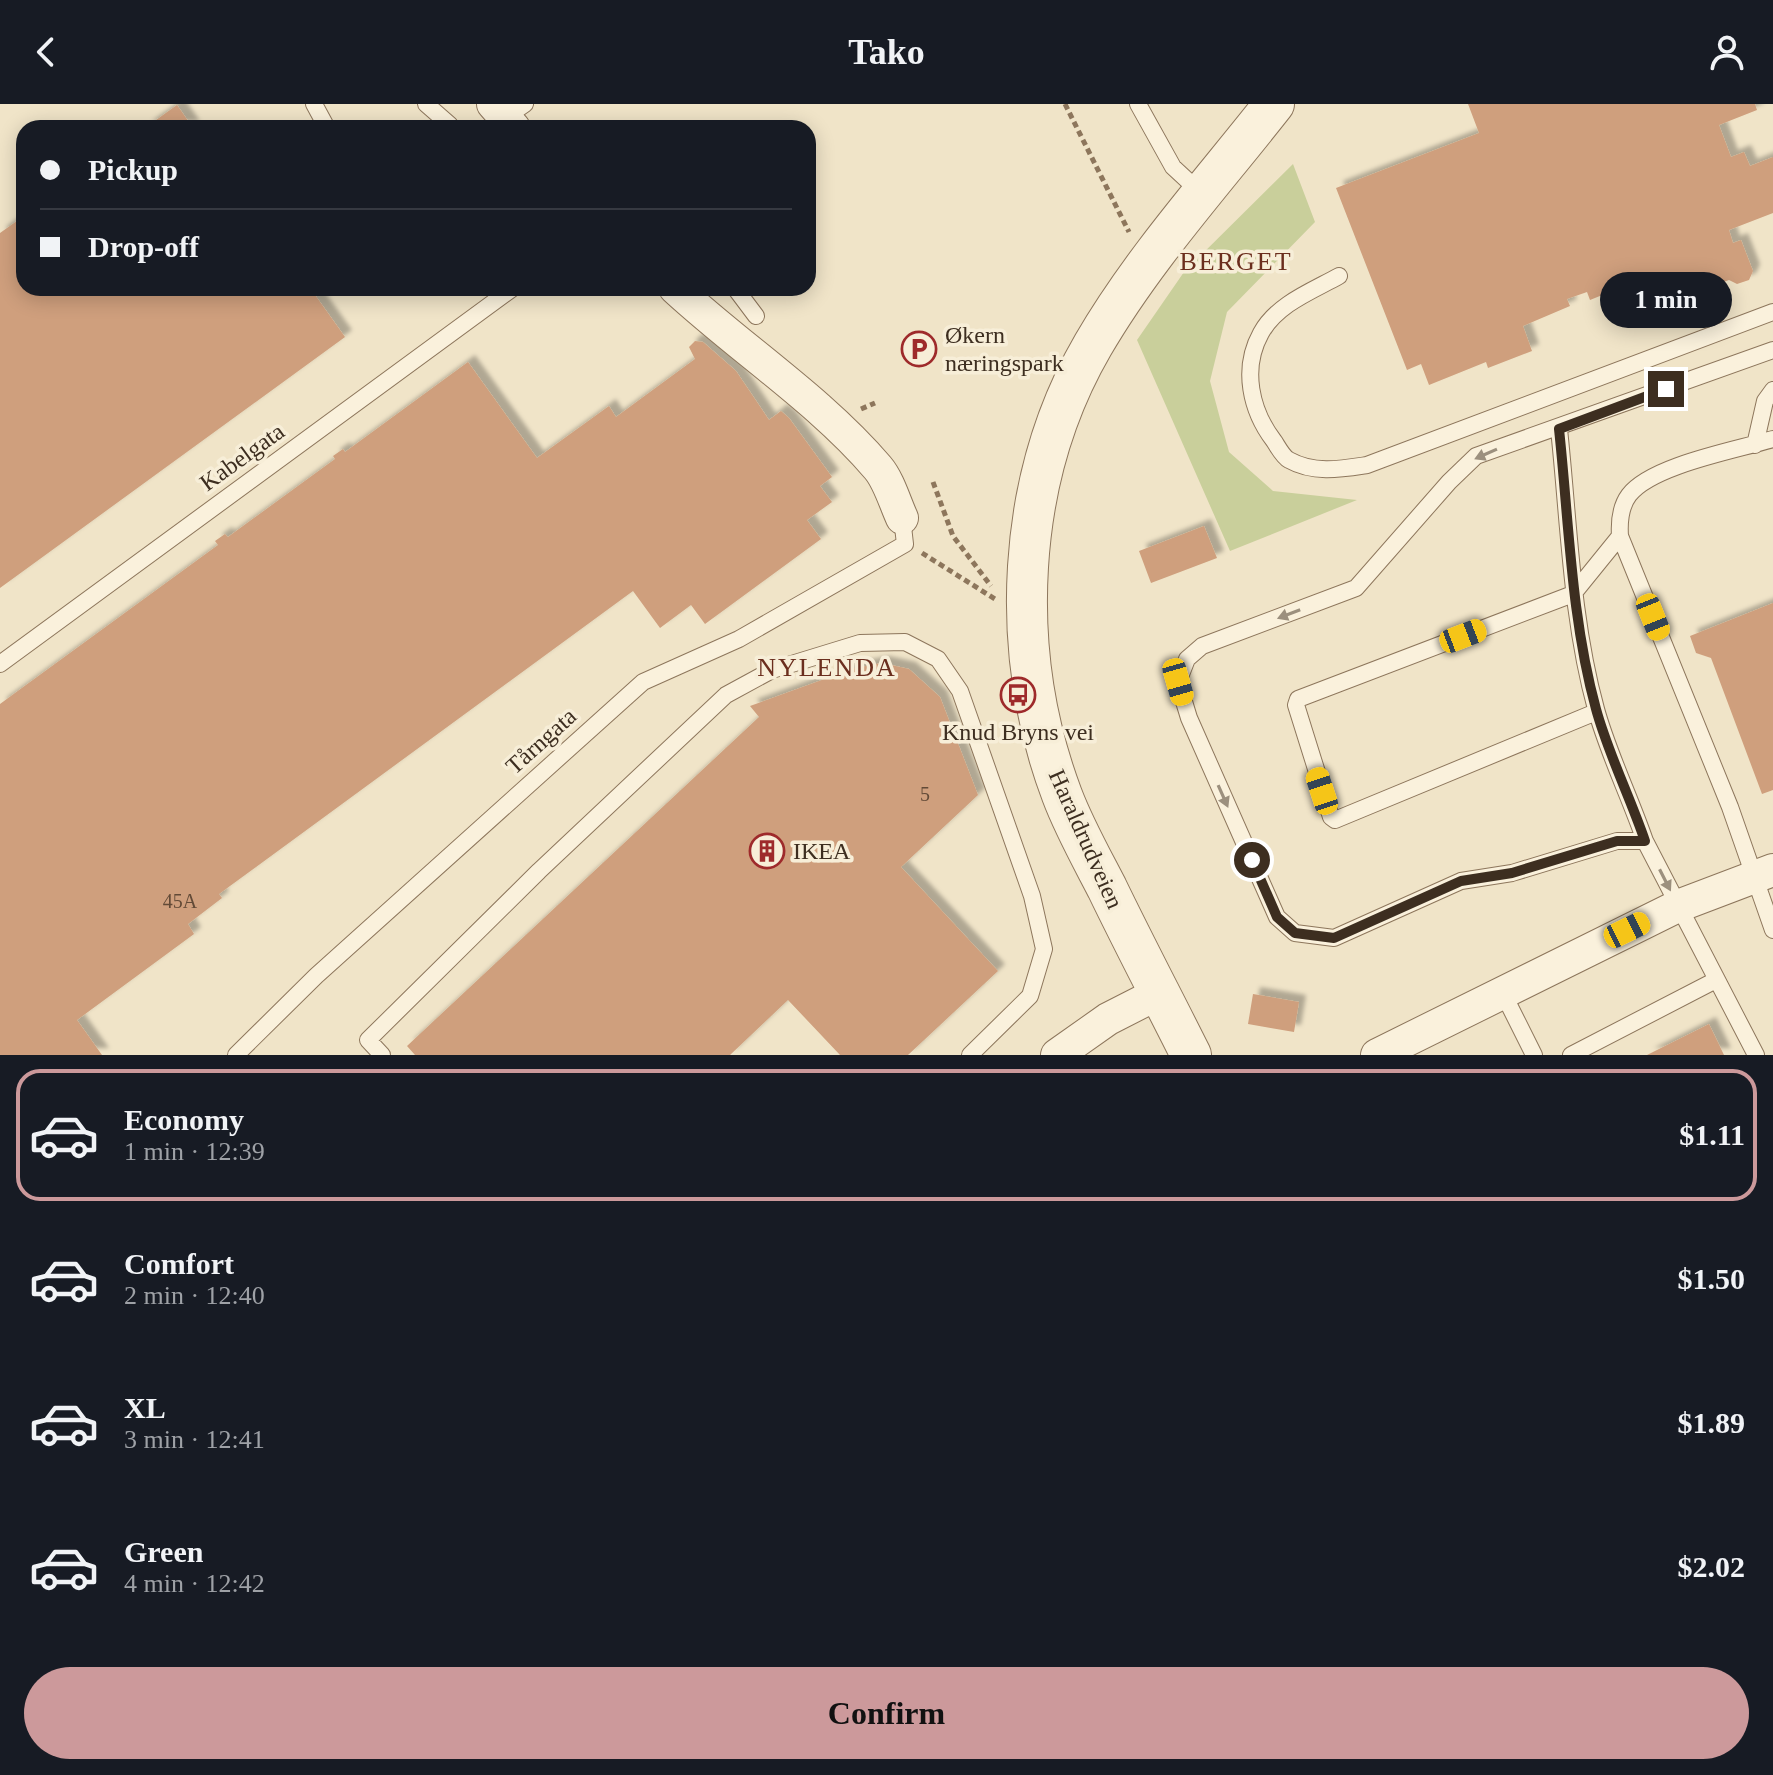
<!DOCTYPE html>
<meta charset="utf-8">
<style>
body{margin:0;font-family:Georgia,serif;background:#242831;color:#f1f3f6;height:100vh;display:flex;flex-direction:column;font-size:30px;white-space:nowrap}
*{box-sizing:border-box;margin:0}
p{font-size:26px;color:#9ea1a6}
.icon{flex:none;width:44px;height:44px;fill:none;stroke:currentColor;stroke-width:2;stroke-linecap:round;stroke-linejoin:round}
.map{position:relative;height:951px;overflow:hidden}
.sheet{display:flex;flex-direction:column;background:#171b24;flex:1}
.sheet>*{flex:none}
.top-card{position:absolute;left:16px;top:16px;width:800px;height:176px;border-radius:24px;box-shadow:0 4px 20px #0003;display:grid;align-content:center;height:176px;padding:0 24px;background:#171b24}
.end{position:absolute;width:36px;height:36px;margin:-18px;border:10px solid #3d2e20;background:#fff;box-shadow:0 0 0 4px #fff}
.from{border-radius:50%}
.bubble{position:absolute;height:56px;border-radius:28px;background:#171b24;box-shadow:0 4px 20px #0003;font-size:26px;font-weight:800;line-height:56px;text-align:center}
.car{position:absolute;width:24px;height:48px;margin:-24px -12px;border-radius:10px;box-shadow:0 0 6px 2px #0007;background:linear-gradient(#f5c518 24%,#345 0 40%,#f5c518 0 76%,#345 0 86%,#f5c518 0)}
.top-card b{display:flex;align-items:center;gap:28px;height:76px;font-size:30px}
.top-card b+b{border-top:2px solid #363941}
.top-card i{width:20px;height:20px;background:#f1f3f6}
ul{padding:14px 0 0;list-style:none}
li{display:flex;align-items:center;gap:24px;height:132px;margin:0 16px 12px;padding:0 8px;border:4px solid transparent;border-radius:24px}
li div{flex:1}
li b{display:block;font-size:30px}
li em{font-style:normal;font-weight:800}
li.current{border-color:#cc999b}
li>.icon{width:72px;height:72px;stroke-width:1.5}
.primary-button{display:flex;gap:16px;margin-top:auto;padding:16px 24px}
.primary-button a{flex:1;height:92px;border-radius:48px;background:#cc999b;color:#111;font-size:32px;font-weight:800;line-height:92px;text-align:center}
header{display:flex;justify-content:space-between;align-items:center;height:104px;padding:0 24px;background:#171b24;font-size:36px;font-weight:800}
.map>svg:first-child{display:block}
.green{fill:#c9cf9b}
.building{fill:#cf9f7d;filter:url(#shadow)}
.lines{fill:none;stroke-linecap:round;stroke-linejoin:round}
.service-casing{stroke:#8d765c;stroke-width:18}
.minor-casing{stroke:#8d765c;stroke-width:34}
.tertiary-casing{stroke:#8d765c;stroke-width:42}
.path{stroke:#8d765c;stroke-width:5;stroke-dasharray:6 4;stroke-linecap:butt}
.service{stroke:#faf1dc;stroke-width:16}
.minor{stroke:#faf1dc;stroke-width:32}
.tertiary{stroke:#faf1dc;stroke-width:40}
.oneway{fill:#9c907e}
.route{stroke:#3d2e20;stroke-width:10}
.labels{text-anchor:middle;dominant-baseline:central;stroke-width:7;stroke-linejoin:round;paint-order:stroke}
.number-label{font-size:20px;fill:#624a37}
.poi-label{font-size:24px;fill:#3d2e20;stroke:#f7eed8;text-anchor:start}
.street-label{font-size:24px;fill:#3d2e20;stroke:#f7eed8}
.neighbourhood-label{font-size:26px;letter-spacing:2px;fill:#6b2e1e;stroke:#f7eed8}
</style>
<header><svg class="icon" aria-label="back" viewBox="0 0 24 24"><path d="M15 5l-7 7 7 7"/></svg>Tako<svg class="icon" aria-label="person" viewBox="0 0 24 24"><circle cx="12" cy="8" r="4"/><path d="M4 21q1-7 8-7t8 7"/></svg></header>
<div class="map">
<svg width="1773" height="951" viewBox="0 0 1773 951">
<defs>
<filter id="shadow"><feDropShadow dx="7" dy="-7" stdDeviation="2" flood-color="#0004"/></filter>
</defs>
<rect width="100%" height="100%" fill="#f0e4c8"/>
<!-- green -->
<path class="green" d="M1293,60L1315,118L1227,208L1210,277L1229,348L1273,387L1357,396L1230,447L1137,236L1184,168Z"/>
<!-- building -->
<path class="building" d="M1468,0H1755L1757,6L1719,21L1731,53L1744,48L1750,62L1773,53V109L1729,126L1733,139L1741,136L1753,167L1749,176L1737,180L1729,176L1667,200L1656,170L1634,179L1640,195L1629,200L1622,183L1590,196L1587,188L1567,195L1570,202L1523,222L1532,247L1488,264L1486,258L1429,281L1421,260L1407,266L1336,84L1479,29Z
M177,1L193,24H145Z
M24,112V184H310L345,233L0,484V129Z
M695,237L703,238L736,267L769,316L781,307L789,314L832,373L820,382L832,398L807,416L821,435L705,520L691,501L660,524L633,487L219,790L222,794L188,820L194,830L77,916L102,951H0V600L218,441L215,437L225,430L228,433L335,355L333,352L343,345L345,348L468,258L537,354L609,302L616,313L695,255L689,243Z
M1204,422L1217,454L1151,479L1139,447Z
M1773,499V686L1762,690L1711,554L1696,549L1690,532Z
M882,559L909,565L940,593L978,691L901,763L998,867L908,951H840L788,896L730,951H415L407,942L759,613L750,602L855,564Z
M1253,890L1299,898L1294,928L1248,920Z
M1709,920L1724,951H1647Z"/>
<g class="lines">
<!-- service casing -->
<g class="service-casing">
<path id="service" d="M314,0L327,24
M426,0L450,21
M1138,0L1173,63L1201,89
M505,14L525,0
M1339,172C1312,187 1277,200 1261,229C1241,265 1251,307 1274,337C1278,343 1283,353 1289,356C1314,370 1341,365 1367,361L1773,208
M735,184L756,212
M1559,325C1569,418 1571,514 1596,605C1608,649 1630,693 1645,737
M1773,335C1737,346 1652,361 1629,391C1620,403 1619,417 1620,432L1730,703L1773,826
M1755,341L1765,297L1773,286
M0,560L513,184
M1596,608L1335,716L1331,713L1296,601L1298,595L1573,490L1620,432
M1502,887L1534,951
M236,951L316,872L643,578L739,535L905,440L902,414
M382,951L368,936L539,767L726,591L772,566L860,539L905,538L938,555L960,587L1032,792L1044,845L1030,892L970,951
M1571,951L1716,876
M1756,951L1645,737H1617L1512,769L1461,777L1334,834L1295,829L1277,813L1189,614L1178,578L1187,555L1202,542L1356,484L1449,378L1476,352L1773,246"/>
</g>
<!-- minor casing -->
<g class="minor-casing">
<path id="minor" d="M493,0L514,24
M675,184C741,245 820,296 878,364C889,377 895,399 902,414
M1057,951L1108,915L1159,889
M1377,951L1678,802L1773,766"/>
</g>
<!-- tertiary casing -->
<g class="tertiary-casing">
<path id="tertiary" d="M1191,951C1163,895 1134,840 1107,784C1091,753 1074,723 1062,691C1008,548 1015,375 1093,241C1143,155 1212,79 1274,0"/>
</g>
<!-- path -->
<path class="path" d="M1065,0L1129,128
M861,305L875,299
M933,378L953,432L991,482
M922,449L995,495"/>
<!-- service -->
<use href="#service" class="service"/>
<!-- minor -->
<use href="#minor" class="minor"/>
<!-- tertiary -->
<use href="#tertiary" class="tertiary"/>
</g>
<!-- one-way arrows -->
<defs><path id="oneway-solid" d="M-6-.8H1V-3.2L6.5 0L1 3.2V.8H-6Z" transform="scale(2)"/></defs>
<g class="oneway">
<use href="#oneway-solid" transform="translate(1486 350) rotate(156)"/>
<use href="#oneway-solid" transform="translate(1289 510) rotate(159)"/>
<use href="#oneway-solid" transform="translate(1223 692) rotate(66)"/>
<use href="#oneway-solid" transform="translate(1665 776) rotate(63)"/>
</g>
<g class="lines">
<!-- route -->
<path class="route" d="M1252,756L1277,813L1295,829L1334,834L1461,777L1512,769L1617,737H1645C1630,693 1608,649 1596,605C1571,514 1569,418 1559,325L1666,285"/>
</g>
<!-- icons -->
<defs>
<g id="parking-ring" transform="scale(1.8)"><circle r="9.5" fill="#f7eed8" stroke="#9e2a2b" stroke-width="1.5"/><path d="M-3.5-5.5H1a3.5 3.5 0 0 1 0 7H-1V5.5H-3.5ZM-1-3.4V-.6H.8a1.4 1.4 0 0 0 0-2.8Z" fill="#9e2a2b"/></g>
<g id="bus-ring" transform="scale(1.8)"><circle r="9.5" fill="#f7eed8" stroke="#9e2a2b" stroke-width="1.5"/><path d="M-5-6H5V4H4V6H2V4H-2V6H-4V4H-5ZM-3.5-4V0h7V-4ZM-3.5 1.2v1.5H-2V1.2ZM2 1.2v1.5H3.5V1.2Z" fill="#9e2a2b"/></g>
<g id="building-ring" transform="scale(1.8)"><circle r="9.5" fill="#f7eed8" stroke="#9e2a2b" stroke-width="1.5"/><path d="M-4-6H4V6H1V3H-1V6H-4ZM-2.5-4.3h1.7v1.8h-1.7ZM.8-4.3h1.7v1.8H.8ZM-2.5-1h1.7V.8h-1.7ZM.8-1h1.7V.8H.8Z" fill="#9e2a2b"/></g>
</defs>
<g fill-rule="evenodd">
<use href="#parking-ring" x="919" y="245"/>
<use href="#bus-ring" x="1018" y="591"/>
<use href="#building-ring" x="767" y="747"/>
</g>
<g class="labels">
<!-- number labels -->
<g class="number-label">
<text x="925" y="690">5</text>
<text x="180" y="797">45A</text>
</g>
<!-- poi labels -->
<g class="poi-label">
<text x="945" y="231">Økern<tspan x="945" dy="28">næringspark</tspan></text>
<text x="1018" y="628" text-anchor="middle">Knud Bryns vei</text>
<text x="793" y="747">IKEA</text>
</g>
<!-- street labels -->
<g class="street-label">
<text transform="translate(242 353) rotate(-36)">Kabelgata</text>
<text transform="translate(541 637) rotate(-42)">Tårngata</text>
<text transform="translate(1086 735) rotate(66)">Haraldrudveien</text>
</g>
<!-- neighbourhood labels -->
<g class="neighbourhood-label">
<text x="1236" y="157">BERGET</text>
<text x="827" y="563">NYLENDA</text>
</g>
</g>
</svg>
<i class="end from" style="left:1252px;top:756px"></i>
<i class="end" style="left:1666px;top:285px"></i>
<div class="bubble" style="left:1600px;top:168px;width:132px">1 min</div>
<i class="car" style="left:1653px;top:513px;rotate:158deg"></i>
<i class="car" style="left:1463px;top:532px;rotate:69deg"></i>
<i class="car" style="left:1178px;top:578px;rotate:164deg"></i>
<i class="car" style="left:1322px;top:687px;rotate:342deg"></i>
<i class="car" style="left:1627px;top:826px;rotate:64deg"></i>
<div class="top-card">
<b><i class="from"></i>Pickup</b>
<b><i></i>Drop-off</b>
</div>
</div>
<section class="sheet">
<ul>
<li class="current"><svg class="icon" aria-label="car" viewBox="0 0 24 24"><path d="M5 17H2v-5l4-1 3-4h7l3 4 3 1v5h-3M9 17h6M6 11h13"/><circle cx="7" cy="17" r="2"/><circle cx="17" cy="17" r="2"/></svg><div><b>Economy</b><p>1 min · 12:39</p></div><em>$1.11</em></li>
<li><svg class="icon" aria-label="car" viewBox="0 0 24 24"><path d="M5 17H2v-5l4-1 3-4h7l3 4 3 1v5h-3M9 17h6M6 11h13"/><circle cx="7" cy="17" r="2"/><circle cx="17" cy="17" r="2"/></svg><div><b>Comfort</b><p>2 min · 12:40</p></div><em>$1.50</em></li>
<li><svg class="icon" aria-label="car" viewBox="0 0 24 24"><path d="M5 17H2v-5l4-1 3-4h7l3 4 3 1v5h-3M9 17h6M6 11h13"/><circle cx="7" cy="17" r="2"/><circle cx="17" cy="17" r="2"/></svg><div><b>XL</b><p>3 min · 12:41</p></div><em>$1.89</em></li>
<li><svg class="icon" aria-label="car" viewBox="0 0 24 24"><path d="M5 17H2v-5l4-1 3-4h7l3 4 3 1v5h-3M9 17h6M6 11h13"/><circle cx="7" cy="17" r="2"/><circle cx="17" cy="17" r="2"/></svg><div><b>Green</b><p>4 min · 12:42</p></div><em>$2.02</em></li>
</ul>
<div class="primary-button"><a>Confirm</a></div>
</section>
